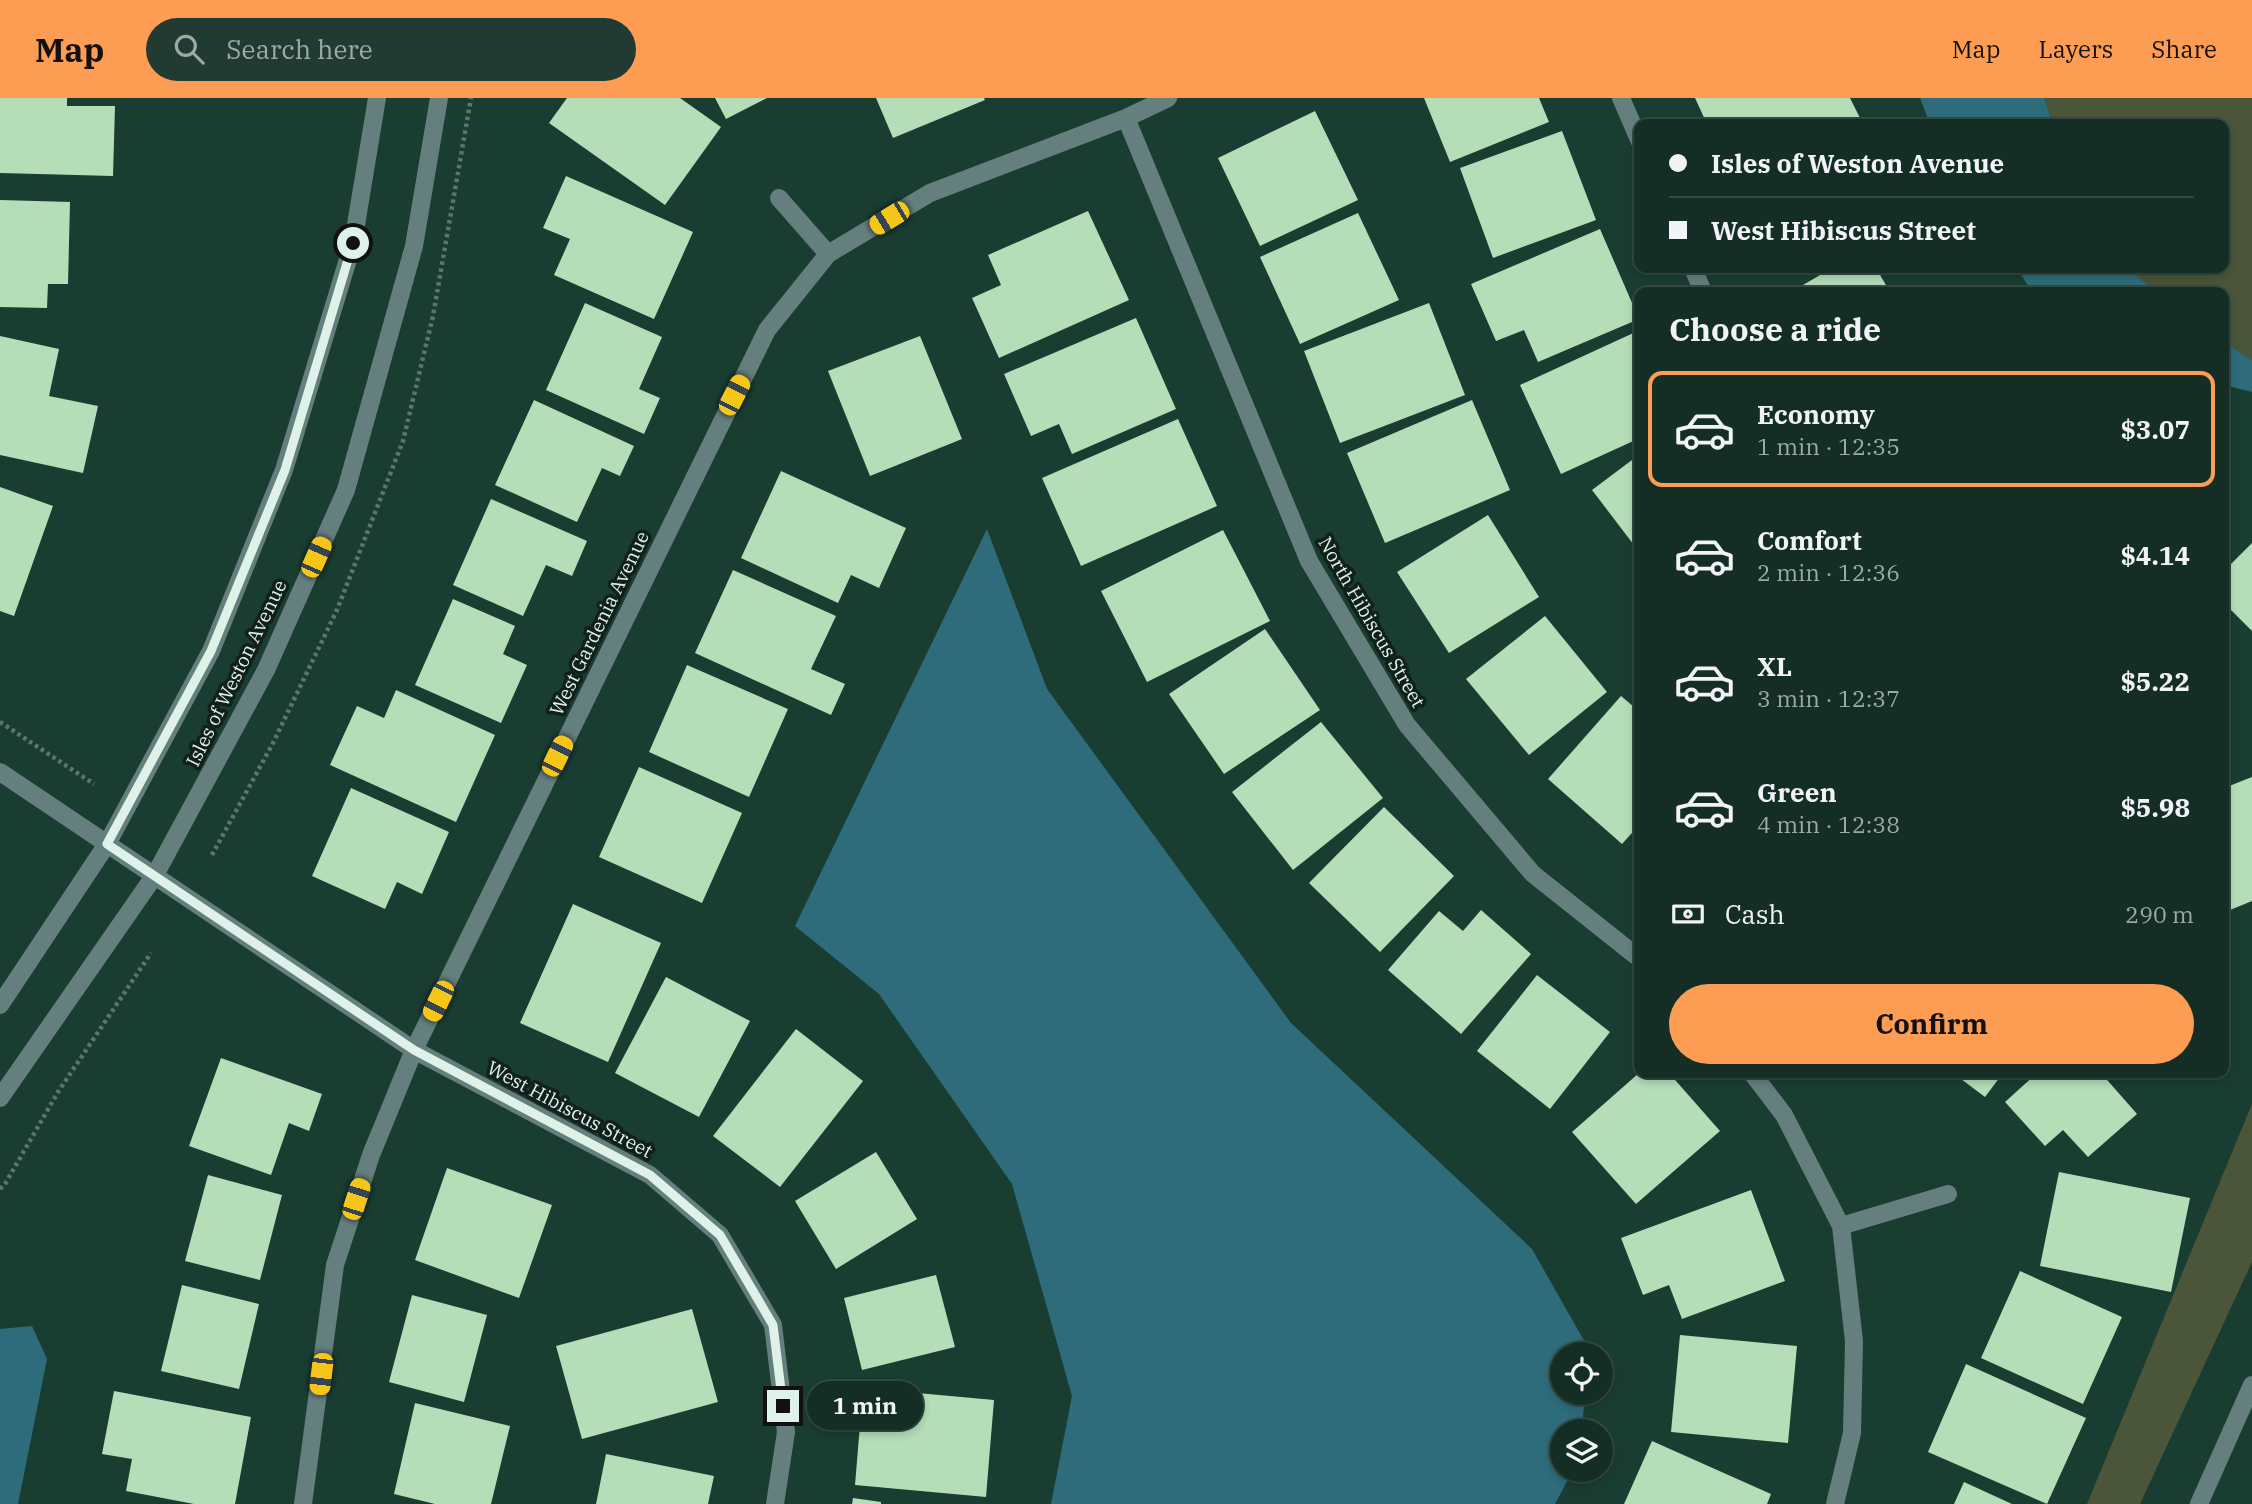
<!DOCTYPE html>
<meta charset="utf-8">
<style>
body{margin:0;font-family:"IBM Plex Serif",serif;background:#213a32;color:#f1f3f6;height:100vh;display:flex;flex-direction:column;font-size:26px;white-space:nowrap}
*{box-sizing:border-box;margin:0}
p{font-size:23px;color:#9da8a7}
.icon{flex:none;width:38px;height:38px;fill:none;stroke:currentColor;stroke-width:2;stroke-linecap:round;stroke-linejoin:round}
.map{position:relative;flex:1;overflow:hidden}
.sheet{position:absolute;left:1634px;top:189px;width:595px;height:791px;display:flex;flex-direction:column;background:#142e26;border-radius:14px;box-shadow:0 4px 10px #0003,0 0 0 2px #334a43}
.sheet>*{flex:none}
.banner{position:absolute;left:1634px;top:21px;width:595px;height:154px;border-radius:14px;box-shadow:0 4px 10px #0003,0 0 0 2px #334a43;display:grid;align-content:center;height:154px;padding:0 35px;background:#142e26}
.controls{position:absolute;left:1550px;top:1244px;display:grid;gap:14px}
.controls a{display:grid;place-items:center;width:63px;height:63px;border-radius:50%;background:#142e26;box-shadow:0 4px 10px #0003,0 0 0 2px #334a43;font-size:35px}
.end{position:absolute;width:32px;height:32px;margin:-16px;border:9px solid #def2ea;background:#111;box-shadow:0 0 0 4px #111}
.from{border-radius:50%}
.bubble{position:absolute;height:49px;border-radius:24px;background:#142e26;box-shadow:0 4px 10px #0003,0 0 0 2px #334a43;font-size:23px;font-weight:700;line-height:49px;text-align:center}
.car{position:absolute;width:21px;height:42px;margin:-21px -10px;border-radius:9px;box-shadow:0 0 5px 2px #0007;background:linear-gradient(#f5c518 24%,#345 0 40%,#f5c518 0 76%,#345 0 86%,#f5c518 0)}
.banner b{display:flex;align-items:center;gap:24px;height:66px;font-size:26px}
.banner b+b{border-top:2px solid #334a43}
.banner i{width:18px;height:18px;background:#f1f3f6}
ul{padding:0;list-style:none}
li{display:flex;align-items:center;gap:21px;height:116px;margin:0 14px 10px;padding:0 21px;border:4px solid transparent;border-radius:14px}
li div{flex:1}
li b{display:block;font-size:26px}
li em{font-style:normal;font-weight:700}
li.on{border-color:#fc9d53}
li>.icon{width:63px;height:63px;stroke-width:1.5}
h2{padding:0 35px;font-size:32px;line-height:84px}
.pay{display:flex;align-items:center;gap:18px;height:77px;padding:0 35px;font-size:26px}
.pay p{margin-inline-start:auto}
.cta{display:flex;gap:14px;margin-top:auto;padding:14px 35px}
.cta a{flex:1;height:80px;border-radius:42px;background:#fc9d53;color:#111;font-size:28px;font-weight:700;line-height:80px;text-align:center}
header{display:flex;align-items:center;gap:42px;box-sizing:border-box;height:98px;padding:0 35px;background:#fc9d53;color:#111}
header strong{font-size:33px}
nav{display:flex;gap:38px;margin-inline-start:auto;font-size:24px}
.search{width:490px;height:63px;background:#213a32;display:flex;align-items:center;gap:18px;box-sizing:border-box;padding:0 24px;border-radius:38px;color:#9da8a7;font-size:26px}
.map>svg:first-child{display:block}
.green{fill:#4b553a}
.water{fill:#2e6c7b}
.building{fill:#b4ddb8}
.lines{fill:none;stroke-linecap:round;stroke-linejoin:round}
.path{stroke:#59776d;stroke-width:4.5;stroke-dasharray:3.5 3.5;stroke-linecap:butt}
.minor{stroke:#657f7e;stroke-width:18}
.route{stroke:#def2ea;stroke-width:9}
.labels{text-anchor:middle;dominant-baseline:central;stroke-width:7;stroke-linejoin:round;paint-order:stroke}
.street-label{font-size:19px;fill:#def2ea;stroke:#11201b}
</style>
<header>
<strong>Map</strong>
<div class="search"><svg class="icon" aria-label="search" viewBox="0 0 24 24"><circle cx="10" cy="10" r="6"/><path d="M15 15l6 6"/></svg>Search here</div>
<nav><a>Map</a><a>Layers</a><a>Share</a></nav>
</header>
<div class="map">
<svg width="2252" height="1406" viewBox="0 0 2252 1406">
<rect width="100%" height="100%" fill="#1a3d32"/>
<!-- green -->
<path class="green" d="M2044,0H2252V262L2224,244V194H2156L2128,170H2224V26H2053Z
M2252,1006V1164L2140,1406H2087Z"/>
<!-- water -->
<path class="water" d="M1920,0H2044L2053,26H1930Z
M2017,170H2128L2156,194H2032Z
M2224,244L2252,262V294L2224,287Z
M987,431L1047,591L1291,925L1532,1151L1590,1253V1256H1563V1295H1586L1581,1333L1563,1334V1372H1573L1555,1406H1051L1072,1298L1012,1086L879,896L795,828Z
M32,1228L47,1261L18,1406H0V1231Z"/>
<!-- building -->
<path class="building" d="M0,0H67V8H115L113,78L0,75Z
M567,0H680L721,29L665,107L549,25Z
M715,0H767L726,21Z
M876,0H984L985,2L893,40Z
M1424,0H1539L1549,24L1450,64Z
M1695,0H1850L1860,20L1847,26H1707Z
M1315,13L1358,102L1260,148L1218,60Z
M1562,33L1596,122L1493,160L1460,70Z
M566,78L693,134L654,221L554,177L570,141L543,130Z
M0,102L70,104L68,186H48L47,210L0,209Z
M1088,113L1129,202L999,260L972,200L1001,187L988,157Z
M1358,115L1399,202L1300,246L1260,159Z
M1600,131L1639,221L1538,264L1524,232L1496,243L1471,186Z
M1832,170H1876L1890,194H1791Z
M585,205L662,239L639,291L660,300L644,336L546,292Z
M1429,205L1465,297L1340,345L1304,253Z
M1136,220L1176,311L1072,356L1059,326L1031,338L1004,276Z
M1640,232V340L1561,376L1520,287Z
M0,238L59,251L49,298L98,308L83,375L0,357Z
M920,238L962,341L870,378L828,273Z
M534,302L634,348L620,378L602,370L577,424L495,387Z
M1472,302L1510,392L1385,445L1347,355Z
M1178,321L1217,408L1081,468L1042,380Z
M1640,356V455L1592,392Z
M781,373L906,430L879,490L851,477L838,505L741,460Z
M0,389L53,408L14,518L0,513Z
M491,401L587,443L572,478L546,467L523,518L453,487Z
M1488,417L1539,499L1449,555L1397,474Z
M1223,432L1270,523L1147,584L1101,493Z
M2252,445V533L2224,505V473Z
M733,472L836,518L811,571L845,586L831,617L695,555Z
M453,501L515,528L503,556L527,567L501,625L415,587Z
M1545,518L1607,594L1529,657L1466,581Z
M1265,531L1320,612L1224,676L1169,596Z
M687,567L788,611L749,699L649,654Z
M396,592L495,637L456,724L330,667L357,608L384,620Z
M1621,598L1640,614V726L1622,746L1548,681Z
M1321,624L1383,700L1293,772L1232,694Z
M639,669L742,715L702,805L599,759Z
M2252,679V803L2230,812L2224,797V690Z
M351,690L449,734L422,796L397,784L385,811L312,778Z
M1384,709L1454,778L1380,854L1309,785Z
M573,806L661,845L608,964L520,925Z
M1481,812L1531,856L1461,936L1388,872L1439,813L1463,833Z
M1537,877L1610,934L1550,1011L1477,953Z
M666,879L750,923L699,1019L615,975Z
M796,931L863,983L780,1089L713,1038Z
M221,960L322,996L309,1033L289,1025L271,1077L189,1048Z
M1639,975H1669L1720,1033L1636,1106L1572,1034Z
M1953,975H2003L1985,999Z
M2037,975H2101L2137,1016L2088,1059L2063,1032L2045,1048L2005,1004Z
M876,1054L917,1121L836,1171L795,1103Z
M447,1070L552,1107L519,1200L415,1162Z
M2059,1074L2190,1100L2171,1194L2040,1168Z
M208,1077L282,1097L260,1182L185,1163Z
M1751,1092L1785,1183L1682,1221L1669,1187L1643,1197L1621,1140Z
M2020,1173L2122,1219L2083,1306L1981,1260Z
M936,1177L955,1249L862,1272L844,1200Z
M182,1187L259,1206L239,1291L161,1273Z
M412,1197L487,1217L464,1304L389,1284Z
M692,1211L718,1304L582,1341L556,1248Z
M1680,1237L1797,1248L1788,1345L1671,1334Z
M1966,1266L2086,1320L2047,1406L1928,1354Z
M863,1290L994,1302L986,1399L855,1387Z
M114,1293L251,1319L235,1406H194L126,1393L132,1361L102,1356Z
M415,1305L510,1328L491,1406H435L394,1396Z
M1652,1343L1771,1396L1767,1406H1624Z
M606,1356L714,1378L708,1406H596Z
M1964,1384L2012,1406H1954Z
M853,1400L881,1404V1406H852Z"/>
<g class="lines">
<!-- path -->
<path class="path" d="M0,624L94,686
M212,757L273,645L337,512L403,343L433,218L471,0
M0,1091L5,1086L58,994L151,855"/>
<!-- minor -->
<path class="minor" d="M1621,0L1640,44
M1126,20L1309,463L1407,627L1533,776L1640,861
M779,100L828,156
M1693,170L1703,194
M0,674L414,952L650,1077L720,1137L773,1227L786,1334L775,1406
M0,907L107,746L211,553L284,372L353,145L377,0
M1752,975L1784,1017L1841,1128L1854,1243L1852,1335L1835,1406
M0,1000L155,777L266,572L346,392L414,148L439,0
M1841,1128L1948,1096
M303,1406L335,1167L371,1057L414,952L767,232L828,156L930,95L1126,20L1168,0
M2199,1406L2252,1287"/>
</g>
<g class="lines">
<!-- route -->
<path class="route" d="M353,145L285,372L211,553L107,746L414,952L650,1077L720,1137L773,1227L783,1308"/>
</g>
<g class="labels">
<!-- street labels -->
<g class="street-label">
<text transform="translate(1372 524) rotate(60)">North Hibiscus Street</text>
<text transform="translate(599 525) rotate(-64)">West Gardenia Avenue</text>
<text transform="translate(236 575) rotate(-64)">Isles of Weston Avenue</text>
<text transform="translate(570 1011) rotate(28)">West Hibiscus Street</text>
</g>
</g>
</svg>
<div class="controls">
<a><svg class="icon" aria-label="locate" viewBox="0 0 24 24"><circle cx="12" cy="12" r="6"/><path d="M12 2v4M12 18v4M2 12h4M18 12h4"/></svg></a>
<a><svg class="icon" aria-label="layers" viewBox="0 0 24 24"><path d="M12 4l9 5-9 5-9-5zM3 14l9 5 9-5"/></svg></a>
</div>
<i class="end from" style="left:353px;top:145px"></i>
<i class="end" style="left:783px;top:1308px"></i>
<div class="bubble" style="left:807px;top:1283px;width:116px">1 min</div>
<i class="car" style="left:889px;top:120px;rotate:239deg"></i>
<i class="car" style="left:734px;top:297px;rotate:27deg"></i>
<i class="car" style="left:316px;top:459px;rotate:24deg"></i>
<i class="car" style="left:557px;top:658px;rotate:26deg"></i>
<i class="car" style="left:438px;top:903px;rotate:206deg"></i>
<i class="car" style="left:356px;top:1101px;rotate:18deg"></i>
<i class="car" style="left:321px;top:1276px;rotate:187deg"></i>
<div class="banner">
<b><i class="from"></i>Isles of Weston Avenue</b>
<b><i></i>West Hibiscus Street</b>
</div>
<section class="sheet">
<h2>Choose a ride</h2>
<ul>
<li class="on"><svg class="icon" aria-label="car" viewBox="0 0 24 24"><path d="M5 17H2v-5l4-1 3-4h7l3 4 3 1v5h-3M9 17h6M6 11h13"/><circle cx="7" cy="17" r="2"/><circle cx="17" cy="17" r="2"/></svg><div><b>Economy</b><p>1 min · 12:35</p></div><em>$3.07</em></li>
<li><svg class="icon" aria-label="car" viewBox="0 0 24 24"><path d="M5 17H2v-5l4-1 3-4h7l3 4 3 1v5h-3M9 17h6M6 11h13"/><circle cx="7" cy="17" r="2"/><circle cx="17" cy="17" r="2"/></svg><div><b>Comfort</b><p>2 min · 12:36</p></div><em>$4.14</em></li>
<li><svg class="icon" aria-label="car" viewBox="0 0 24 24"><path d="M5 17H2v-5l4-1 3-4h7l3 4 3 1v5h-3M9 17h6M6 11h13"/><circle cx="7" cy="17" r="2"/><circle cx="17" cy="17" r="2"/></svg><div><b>XL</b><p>3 min · 12:37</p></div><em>$5.22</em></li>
<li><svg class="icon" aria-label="car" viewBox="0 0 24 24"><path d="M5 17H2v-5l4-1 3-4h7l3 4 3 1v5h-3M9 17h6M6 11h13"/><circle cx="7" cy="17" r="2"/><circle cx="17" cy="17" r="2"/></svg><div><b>Green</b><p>4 min · 12:38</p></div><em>$5.98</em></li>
</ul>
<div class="pay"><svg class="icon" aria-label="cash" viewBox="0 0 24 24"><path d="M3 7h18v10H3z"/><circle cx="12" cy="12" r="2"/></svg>Cash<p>290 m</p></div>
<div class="cta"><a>Confirm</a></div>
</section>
</div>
